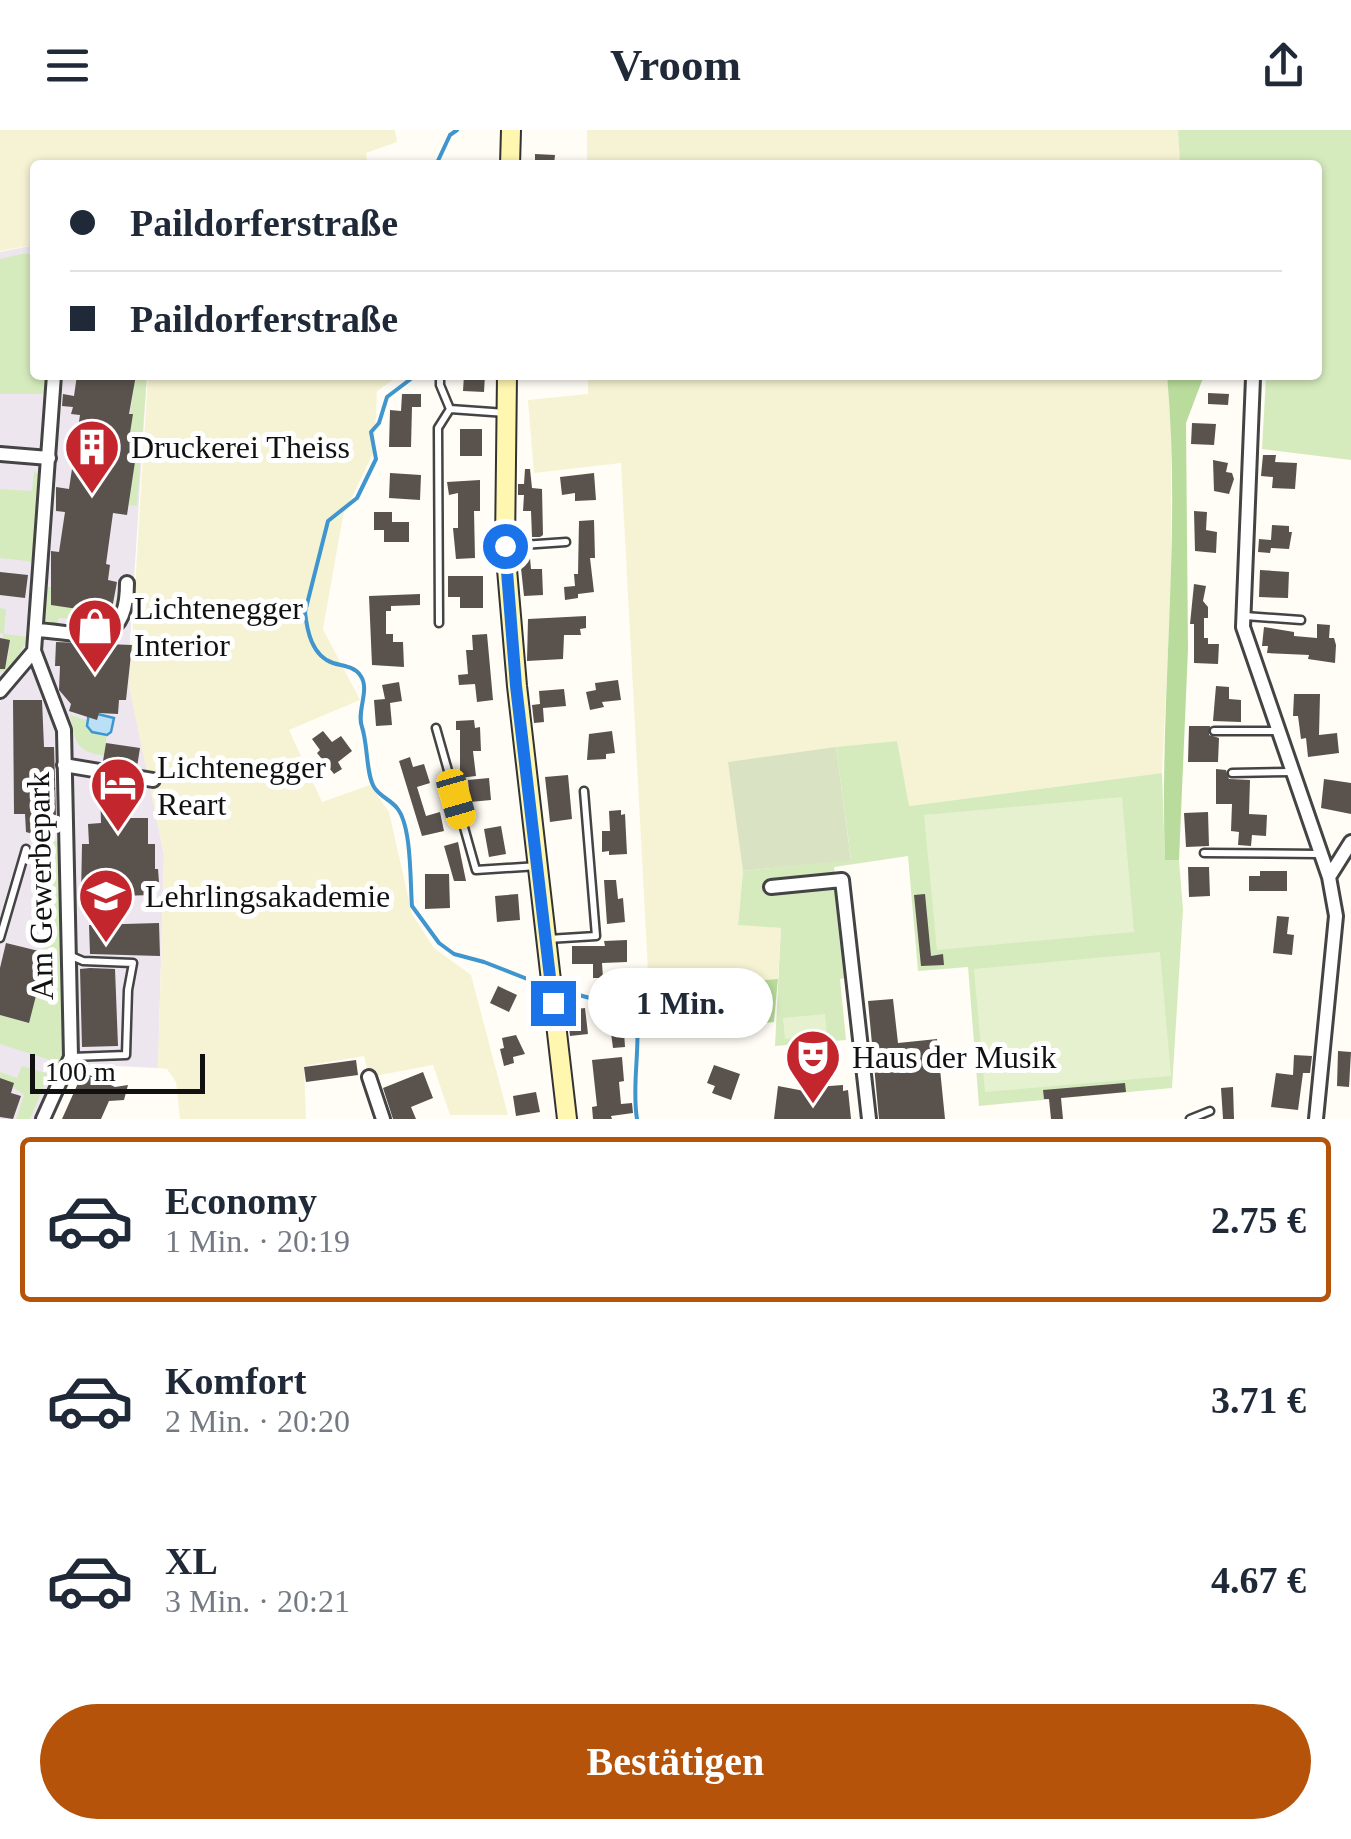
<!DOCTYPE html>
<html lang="de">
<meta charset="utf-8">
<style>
body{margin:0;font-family:Georgia,serif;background:#f6f6f7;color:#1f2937;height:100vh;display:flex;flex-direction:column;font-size:38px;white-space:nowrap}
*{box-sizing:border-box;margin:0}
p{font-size:32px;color:#747a83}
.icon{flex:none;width:55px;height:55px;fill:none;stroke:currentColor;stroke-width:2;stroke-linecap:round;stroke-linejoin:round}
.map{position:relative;height:989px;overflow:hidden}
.side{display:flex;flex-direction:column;background:#fff;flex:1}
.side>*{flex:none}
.hud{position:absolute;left:30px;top:30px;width:1292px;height:220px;border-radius:10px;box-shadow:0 2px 8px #0004;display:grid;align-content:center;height:220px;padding:0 40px;background:#fff}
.scale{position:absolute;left:30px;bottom:25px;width:175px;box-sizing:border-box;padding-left:10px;border:5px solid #111;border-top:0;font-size:28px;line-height:35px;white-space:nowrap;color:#111;-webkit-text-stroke:8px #fff;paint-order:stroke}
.end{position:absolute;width:45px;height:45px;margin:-22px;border:12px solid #1a73e8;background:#fff;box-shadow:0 0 0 5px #fff}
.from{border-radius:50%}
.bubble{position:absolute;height:70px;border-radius:35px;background:#fff;box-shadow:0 2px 8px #0004;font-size:32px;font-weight:700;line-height:70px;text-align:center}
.car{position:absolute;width:30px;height:60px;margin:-30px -15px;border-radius:12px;box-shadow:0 0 8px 2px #0007;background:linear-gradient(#f5c518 24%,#345 0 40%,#f5c518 0 76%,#345 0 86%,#f5c518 0)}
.hud b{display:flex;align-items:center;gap:35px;height:95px;font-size:38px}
.hud b+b{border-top:2px solid #e0e1e3}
.hud i{width:25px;height:25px;background:#1f2937}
ul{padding:18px 0 0;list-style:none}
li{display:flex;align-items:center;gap:30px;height:165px;margin:0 20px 15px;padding:0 20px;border:5px solid transparent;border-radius:10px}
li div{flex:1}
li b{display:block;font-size:38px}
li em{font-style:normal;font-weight:700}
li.on{border-color:#b45309}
li>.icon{width:90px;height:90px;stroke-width:1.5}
.button{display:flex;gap:20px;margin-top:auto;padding:20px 40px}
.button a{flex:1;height:115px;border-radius:60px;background:#b45309;color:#fff;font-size:40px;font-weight:700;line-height:115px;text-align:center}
header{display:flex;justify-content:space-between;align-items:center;height:130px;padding:0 40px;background:#fff;font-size:45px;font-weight:700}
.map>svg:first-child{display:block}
.industrial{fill:#eee6ef}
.farmland{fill:#f6f3d4}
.green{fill:#d5ebbd}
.forest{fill:#b9dc9c}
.cemetery{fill:#d9e3c4}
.pitch{fill:#e6f2cf}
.water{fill:#b9e0f7;stroke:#3f96cf;stroke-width:2.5}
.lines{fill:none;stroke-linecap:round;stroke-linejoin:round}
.stream{stroke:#3f96cf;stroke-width:4}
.building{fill:#5a524d}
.lane-casing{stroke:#444;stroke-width:11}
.street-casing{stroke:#444;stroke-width:18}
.secondary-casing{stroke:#333;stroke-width:22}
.lane{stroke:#fff;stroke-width:6}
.street{stroke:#fff;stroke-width:12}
.secondary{stroke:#fff6b0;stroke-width:18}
.route{stroke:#1a73e8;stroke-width:12}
.labels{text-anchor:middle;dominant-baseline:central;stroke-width:10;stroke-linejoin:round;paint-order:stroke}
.poi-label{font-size:32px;fill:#111;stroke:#fff;text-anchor:start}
.street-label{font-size:32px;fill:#111;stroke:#fff}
</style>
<header><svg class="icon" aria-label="menu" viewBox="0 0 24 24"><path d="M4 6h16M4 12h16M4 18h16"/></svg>Vroom<svg class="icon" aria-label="share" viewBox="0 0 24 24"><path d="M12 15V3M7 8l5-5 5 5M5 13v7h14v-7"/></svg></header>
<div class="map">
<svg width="1351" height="989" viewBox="0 0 1351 989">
<rect width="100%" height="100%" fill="#fffdf5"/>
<!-- industrial -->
<path class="industrial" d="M35,115V245H147L130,513L150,655L164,725L158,938L73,934L43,989H0V122Z"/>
<!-- farmland -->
<path class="farmland" d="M0,0H395L397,12L366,23L368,35H35V115L0,121Z
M587,0H1178L1180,35H587Z
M148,245H400L377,261L374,321L343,386L323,499L360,570L289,600L322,672L370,655L389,682L412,784L434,818L471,845L508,985H450L433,935L369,947L364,926L304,936L306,989H180L176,952L167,939L158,938L164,725L129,556Z
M588,245H1167L1171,290V462L1162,643L908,676L896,611L729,632L743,741L738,794L781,798L778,849L649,860L621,333L534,343L528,270L588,264Z"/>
<!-- green -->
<path class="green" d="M1178,0H1351V330L1262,319L1266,247L1203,248L1202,245H1318V35H1180Z
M21,124H35V245H48L47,264H0V129Z
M136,245H147L137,376L128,375L127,303Z
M34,341L39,345L36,432L0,428V359L32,361Z
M119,452L123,456C121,476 119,490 99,500V491L59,488L57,497L43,495L48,457H53L51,475L114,484Z
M0,478L6,479L4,504L29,507L9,542L0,541V532H7L10,511L3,509V504L0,503Z
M70,585L86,590L92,602L107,605L104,626C74,620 76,613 70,585Z
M897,611L909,676L1162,643L1165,729L1179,730L1183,780L1172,958L979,976L968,837L918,841L908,726L834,737L846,848L840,849L846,910L775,916L781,798L738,795L743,741L851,729L836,617Z
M43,707L59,712L66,916L62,934L0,914V885L28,893L46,823L41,817Z
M22,936L49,944L30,989H16L24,965L0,948V942L17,948Z"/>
<!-- forest -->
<path class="forest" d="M1167,245L1203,248L1186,293L1188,519L1179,730H1165C1159,568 1182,406 1167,245Z
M778,849L774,892L713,899L654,888L649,860Z"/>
<!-- cemetery -->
<path class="cemetery" d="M836,617L851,730L743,741L728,632Z"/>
<!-- pitch -->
<path class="pitch" d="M1122,667L1134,802L937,820L924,685Z
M1160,822L1171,946L985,962L974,839Z
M825,884L827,905L785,909L783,888Z"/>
<!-- water -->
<path class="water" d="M89,582L114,588L111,602L107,605L92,602L87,596Z"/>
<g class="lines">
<!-- stream -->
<path class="stream" d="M436,35L450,5L457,0
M416,245L387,267L379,293L371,302L376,329L357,368L328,391L305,482C307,501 312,526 333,533C342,536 354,536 360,545C371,559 356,581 362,597C368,615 366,644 374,657C379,666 391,670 397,678C412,696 410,752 412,776L439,813L454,824L484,832L540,854
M560,860L635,880C642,915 631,953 637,989"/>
</g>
<!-- building -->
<path class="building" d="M535,24L555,25L554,35H535Z
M77,245H136L129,284H133L130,303L139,305L127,385L113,383L106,434L110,435L108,450L117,452L111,484L51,475V421L59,422L65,382L56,381V357L69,359L80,285L71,284L73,277L62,276L63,264L74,266Z
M464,245H485L484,262L463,261Z
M1208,263L1229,264L1228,275L1208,274Z
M402,264H421V277H412L411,317H389L390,280L401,281Z
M1192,293L1216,294L1214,315L1191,314Z
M460,299H482V326H460Z
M1263,325H1276L1275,332L1297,333L1295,359L1272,358L1273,347L1261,346Z
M1213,330L1228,333L1226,342L1232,343L1234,349L1229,364L1214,361Z
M525,339H530L532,358L542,359L543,405L540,407H532L531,381H523L524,365H518V354H524Z
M390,343L421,345L420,370L389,368Z
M594,343L596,370L575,371V363L562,365L560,347Z
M480,350V381H474L475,428L456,429L453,398H458V363L449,365L447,352Z
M1194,381L1207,382L1206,400L1217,402L1216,423L1195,421Z
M374,382H392V392H409V412H384V400H374Z
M594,390L595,428H590L594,462L578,464V468L565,470L564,457L575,456L574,444H578L579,391Z
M1272,395L1289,396V402H1292L1289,419L1271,418L1270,423L1258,422L1259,409L1271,410Z
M530,428L531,439H542L543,465L524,466L520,429Z
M1260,440L1289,442L1288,468L1259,467Z
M0,442L28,445L25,468L0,465Z
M448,446H483V478H460V467H448Z
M1194,454L1206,456L1203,471L1208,477V488H1204V508H1208V514H1219L1218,534L1194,533V494H1190Z
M420,464V475L391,476V481H386V504H393V512H403L404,537L372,535L369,466Z
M586,486V498L580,499L581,505H564L563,529L527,531L528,489Z
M1317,494L1330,495L1329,508H1334L1336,515L1335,533L1308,529L1309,525L1267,523L1268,516H1262L1264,497L1294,502V506L1317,508Z
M487,504L493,570L477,572L475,554L459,555L458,545L468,544L466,520H473L472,505Z
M0,508L10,510L5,539H0Z
M56,512L132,515L126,570H119L118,584L99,583L97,590L69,581L71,574L59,560L60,536H55Z
M618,550L621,570L602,572L604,577L590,580L586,562L596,560L595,553Z
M399,552L402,571L390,573L392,595L376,596L374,570L385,569L382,555Z
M1216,556L1229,557V569L1241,570V592L1213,591Z
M564,559L566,576L543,578L544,592L534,593L532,575L540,574L539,561Z
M1294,564H1320L1319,605L1337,603L1339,623L1308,627L1306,608L1301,609L1298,586H1293Z
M13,570H42L44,617H54L56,685L44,684L43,707L26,702L25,684H14Z
M474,590L475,598L480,597L481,621H473L476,646L460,648V600H456V591Z
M1189,596H1210L1209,605L1219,608L1218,632H1188Z
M323,601L332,612L341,606L352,621L338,632L342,639L334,644L317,623L320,620L312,609Z
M612,601L615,623L606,624V629L587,630L589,604Z
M106,613L140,618L137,637L103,631Z
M410,627L413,637L424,634L430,653L417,657L426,686L440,682L444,701L422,706L399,631Z
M1216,639L1226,640L1229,649L1250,650L1249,684L1267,685L1266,706L1252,705L1251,716L1238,715L1239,702L1231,701L1232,674H1216Z
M568,645L572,689L550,692L545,647Z
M489,648L491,670L470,672L468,650Z
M1324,649L1351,653V684L1321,678Z
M114,655L115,688H148V714H155V739H158L159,752H153V765L81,767L82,714H89L88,694L101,693L100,656Z
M621,680V685L625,684L627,724L609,725V721L602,722V701H610L609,681Z
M1208,682L1209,716L1186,717L1184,683Z
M501,696L506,724L489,727L484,699Z
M458,712L466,751H454L444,716Z
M1188,737H1209L1210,766L1189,767Z
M1260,741H1287V761H1249V746H1260Z
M425,744H449L450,778L425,779Z
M604,750H616L618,769L623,768L625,792L607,794Z
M518,764L520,790L497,792L495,766Z
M925,764L931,826L943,824L944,835L921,836L914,765Z
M1277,786L1289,787L1287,804L1294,805L1292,825L1273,823Z
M159,793L160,826L90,824L89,795Z
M627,810V832L602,833L603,848H593V834H572V816H605L604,811Z
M6,813L47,823L29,893L0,885V838Z
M90,838L115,839L118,916L82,917L80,839Z
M498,856L517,865L509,882L490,873Z
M893,869L898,913L937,909L945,989H879L868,871Z
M585,878L588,904L570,906L567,880Z
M624,902L625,917L613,918L611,903Z
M516,905L525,924L513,927L514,933L504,936L500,919L504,918L502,908Z
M1338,921L1351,922L1349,957L1337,956Z
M1294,925L1312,926L1310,943H1303L1298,980L1271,977L1276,943L1293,945Z
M622,927L624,951L619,952L621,974L632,973L633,983L611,986L612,989H593L592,977L597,976L592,930Z
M356,930L358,945L306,952L304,937Z
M714,935L740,944L731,970L712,963L715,956L707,953Z
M83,942L115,957L128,955L124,970L109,971L101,989H62Z
M423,942L433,968L411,977L416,989H393L383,958Z
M0,948L14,953L11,963L21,966L13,989L0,987Z
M1125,953L1126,962L1061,968L1063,989H1051L1049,969H1044L1043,960Z
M843,955V961L848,960L851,989H774L778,956L815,963L816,957Z
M1233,957L1234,989H1223L1221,958Z
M536,962L540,982L516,986L513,966Z"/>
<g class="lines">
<!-- lane casing -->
<g class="lane-casing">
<path id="lane" d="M440,245V255L450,279
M507,416L566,412
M1245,486L1301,490
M439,493L438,298L450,279L506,283
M436,598L476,740L538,736
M1214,601H1278
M1232,643L1291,642
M1204,723L1319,724
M0,808L26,719
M548,809L596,806L584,661
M69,825L83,831L133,833L128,860L126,925L72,927
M1190,989L1210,981"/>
</g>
<!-- street casing -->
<g class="street-casing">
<path id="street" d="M1253,248L1243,497L1329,747L1336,786L1316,989
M0,324L49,328
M36,500C86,503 127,522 127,453
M34,521L64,600L71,927L43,989
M0,561L34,521L54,245
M64,635L153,650
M1329,747L1351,712
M771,757L842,750L869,989
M369,947L383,989"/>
</g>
<!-- secondary casing -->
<g class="secondary-casing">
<path id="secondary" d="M510,35L511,0
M507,245L505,416L517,556L567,989"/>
</g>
<!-- lane -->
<use href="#lane" class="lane"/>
<!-- street -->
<use href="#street" class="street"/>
<!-- secondary -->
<use href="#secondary" class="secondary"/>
</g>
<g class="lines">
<!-- route -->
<path class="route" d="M505,416L516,556L553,873"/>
</g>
<!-- icons -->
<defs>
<g id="building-pin" transform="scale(2.875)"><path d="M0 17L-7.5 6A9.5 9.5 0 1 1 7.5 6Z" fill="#c4262e" stroke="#fff"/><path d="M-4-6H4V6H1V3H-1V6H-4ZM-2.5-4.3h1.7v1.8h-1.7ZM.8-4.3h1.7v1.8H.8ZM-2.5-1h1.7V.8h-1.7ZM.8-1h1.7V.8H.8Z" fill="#fff"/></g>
<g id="shop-pin" transform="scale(2.875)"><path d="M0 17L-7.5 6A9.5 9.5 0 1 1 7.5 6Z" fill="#c4262e" stroke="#fff"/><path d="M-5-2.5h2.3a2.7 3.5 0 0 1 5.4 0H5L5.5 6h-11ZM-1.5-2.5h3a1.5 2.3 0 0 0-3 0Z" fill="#fff"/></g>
<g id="hotel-pin" transform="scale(2.875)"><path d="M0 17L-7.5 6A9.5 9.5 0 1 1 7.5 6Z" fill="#c4262e" stroke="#fff"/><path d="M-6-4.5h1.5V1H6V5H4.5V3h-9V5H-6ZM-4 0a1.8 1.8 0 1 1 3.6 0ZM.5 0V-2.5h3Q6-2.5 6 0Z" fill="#fff"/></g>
<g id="school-pin" transform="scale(2.875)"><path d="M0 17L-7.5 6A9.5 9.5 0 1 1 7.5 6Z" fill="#c4262e" stroke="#fff"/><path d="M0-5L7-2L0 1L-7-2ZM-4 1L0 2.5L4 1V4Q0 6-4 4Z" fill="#fff"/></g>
<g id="theatre-pin" transform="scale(2.875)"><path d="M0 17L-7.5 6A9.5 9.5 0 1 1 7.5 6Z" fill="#c4262e" stroke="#fff"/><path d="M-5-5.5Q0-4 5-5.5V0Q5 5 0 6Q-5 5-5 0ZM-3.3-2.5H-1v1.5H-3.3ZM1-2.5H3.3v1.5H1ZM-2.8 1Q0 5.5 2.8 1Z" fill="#fff"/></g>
</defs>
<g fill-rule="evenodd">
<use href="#building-pin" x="92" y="317"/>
<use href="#shop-pin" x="95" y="496"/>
<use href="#hotel-pin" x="118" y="655"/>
<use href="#school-pin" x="106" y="766"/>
<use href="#theatre-pin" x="813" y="927"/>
</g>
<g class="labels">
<!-- poi labels -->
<g class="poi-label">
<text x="131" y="317">Druckerei Theiss</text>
<text x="134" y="478">Lichtenegger<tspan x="134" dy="37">Interior</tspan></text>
<text x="157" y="637">Lichtenegger<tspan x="157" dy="37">Reart</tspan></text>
<text x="145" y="766">Lehrlingsakademie</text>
<text x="852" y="927">Haus der Musik</text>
</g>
<!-- street labels -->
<g class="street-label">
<text transform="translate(40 756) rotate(-91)">Am Gewerbepark</text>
</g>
</g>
</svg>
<div class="scale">100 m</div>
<i class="end from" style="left:505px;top:416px"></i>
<i class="end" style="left:553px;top:873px"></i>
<div class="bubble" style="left:588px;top:838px;width:185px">1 Min.</div>
<i class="car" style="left:456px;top:669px;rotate:164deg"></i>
<div class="hud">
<b><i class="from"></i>Paildorferstraße</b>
<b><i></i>Paildorferstraße</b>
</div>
</div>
<section class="side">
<ul>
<li class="on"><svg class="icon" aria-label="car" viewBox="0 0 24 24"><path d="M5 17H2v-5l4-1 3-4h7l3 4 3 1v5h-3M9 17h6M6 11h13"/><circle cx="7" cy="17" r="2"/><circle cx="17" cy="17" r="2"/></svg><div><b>Economy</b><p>1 Min. · 20:19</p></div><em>2.75 €</em></li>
<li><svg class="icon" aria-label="car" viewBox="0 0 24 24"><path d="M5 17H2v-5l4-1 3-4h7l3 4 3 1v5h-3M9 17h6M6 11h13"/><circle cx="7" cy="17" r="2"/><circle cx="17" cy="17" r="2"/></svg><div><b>Komfort</b><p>2 Min. · 20:20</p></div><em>3.71 €</em></li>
<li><svg class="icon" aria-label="car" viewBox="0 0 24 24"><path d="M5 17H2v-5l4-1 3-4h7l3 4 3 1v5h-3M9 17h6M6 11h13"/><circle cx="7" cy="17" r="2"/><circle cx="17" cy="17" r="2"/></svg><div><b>XL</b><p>3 Min. · 20:21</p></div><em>4.67 €</em></li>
</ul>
<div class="button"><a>Bestätigen</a></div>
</section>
